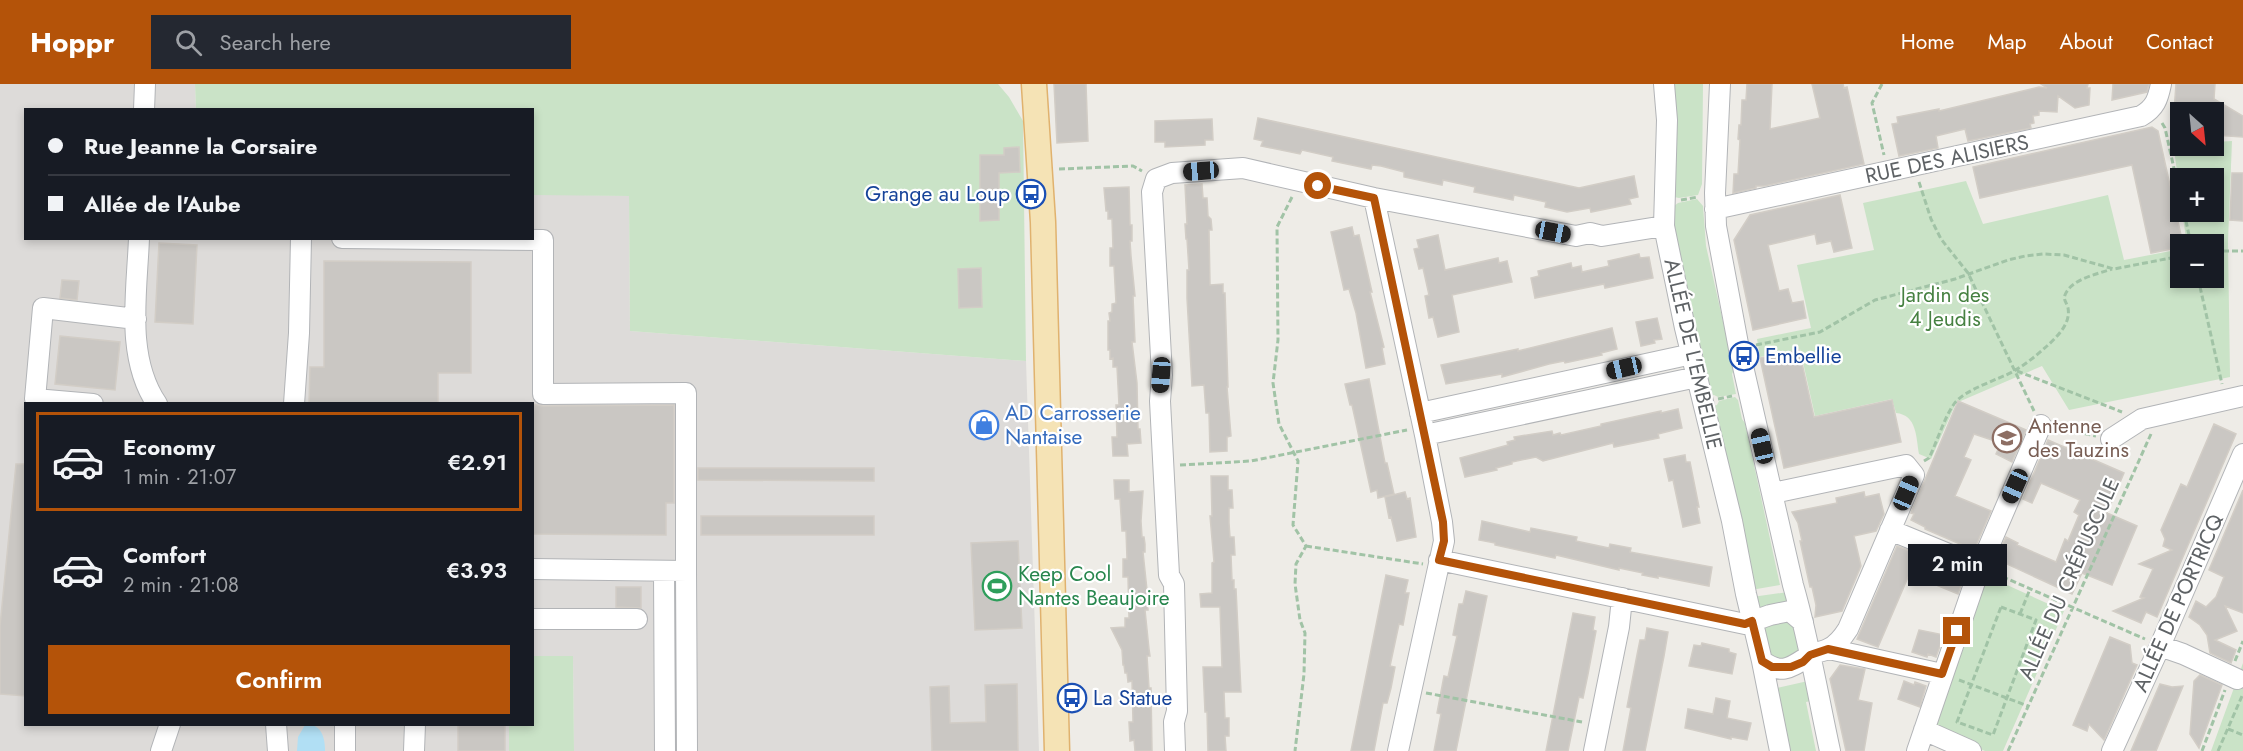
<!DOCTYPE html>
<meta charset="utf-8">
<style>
body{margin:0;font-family:Jost,sans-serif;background:#242831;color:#f1f3f6;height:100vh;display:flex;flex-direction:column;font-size:22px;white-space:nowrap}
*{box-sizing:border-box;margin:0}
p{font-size:20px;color:#9ea1a6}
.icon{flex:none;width:33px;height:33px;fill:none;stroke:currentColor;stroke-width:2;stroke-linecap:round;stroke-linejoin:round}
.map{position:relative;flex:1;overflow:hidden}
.side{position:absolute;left:24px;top:318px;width:510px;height:324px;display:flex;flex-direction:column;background:#171b24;border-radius:0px;box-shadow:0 3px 9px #0003}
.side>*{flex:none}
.top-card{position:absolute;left:24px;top:24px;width:510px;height:132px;border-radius:0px;box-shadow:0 3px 9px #0003;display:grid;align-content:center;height:132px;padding:0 24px;background:#171b24}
.needle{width:39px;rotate:153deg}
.tools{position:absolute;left:2170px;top:18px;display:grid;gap:12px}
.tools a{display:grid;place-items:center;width:54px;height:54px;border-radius:0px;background:#171b24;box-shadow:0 3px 9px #0003;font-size:30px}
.end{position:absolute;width:27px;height:27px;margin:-14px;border:8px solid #b45309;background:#fff;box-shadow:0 0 0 3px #fff}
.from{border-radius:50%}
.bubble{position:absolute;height:42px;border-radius:0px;background:#171b24;box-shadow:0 3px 9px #0003;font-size:20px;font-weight:600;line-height:42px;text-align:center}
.car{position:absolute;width:18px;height:36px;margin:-18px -9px;border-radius:8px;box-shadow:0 0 4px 2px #0007;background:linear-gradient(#222 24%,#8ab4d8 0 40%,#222 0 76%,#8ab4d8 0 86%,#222 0)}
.top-card b{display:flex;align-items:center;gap:21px;height:57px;font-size:22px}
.top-card b+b{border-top:2px solid #363941}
.top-card i{width:15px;height:15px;background:#f1f3f6}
ul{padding:10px 0 0;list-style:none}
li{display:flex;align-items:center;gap:18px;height:99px;margin:0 12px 9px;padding:0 12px;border:3px solid transparent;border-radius:0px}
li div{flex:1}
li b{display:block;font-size:22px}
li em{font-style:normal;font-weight:600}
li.on{border-color:#b45309}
li>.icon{width:54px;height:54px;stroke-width:1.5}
.cta{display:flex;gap:12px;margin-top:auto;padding:12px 24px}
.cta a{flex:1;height:69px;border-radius:0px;background:#b45309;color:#fff;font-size:24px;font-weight:600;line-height:69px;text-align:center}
header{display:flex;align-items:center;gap:36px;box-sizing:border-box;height:84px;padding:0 30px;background:#b45309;color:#fff}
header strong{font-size:28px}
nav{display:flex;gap:33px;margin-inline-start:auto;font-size:21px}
.search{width:420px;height:54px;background:#242831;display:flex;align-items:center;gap:15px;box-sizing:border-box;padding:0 21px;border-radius:0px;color:#9ea1a6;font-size:22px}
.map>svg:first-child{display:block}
.industrial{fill:#dddbd9}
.green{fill:#cae3c7}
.water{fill:#b1dff4}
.building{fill:#cac7c3;stroke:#d2cdc6;stroke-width:1.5}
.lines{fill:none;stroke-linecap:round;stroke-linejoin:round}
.minor-casing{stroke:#b2b4b7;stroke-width:22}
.major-casing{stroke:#e0b26e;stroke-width:27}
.path{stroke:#a1c3a6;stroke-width:3;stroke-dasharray:6 3;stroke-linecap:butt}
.minor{stroke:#fff;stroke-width:20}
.major{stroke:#f5e3b5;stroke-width:24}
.route{stroke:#b45309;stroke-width:8}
.labels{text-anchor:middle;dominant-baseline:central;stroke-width:4.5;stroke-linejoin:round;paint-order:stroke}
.street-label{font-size:21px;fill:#5e6265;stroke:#fff}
.transit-label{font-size:21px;fill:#164399;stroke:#fff;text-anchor:start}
.park-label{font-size:21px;fill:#468141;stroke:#fff}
.shop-label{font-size:21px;fill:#366cbe;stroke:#fff;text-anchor:start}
.education-label{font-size:21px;fill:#785e54;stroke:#fff;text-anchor:start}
.leisure-label{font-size:21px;fill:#27864d;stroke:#fff;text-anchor:start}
</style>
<header>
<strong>Hoppr</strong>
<div class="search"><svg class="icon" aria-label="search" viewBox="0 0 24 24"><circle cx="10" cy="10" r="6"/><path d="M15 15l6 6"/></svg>Search here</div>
<nav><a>Home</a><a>Map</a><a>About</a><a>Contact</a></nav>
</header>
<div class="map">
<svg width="2243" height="667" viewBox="0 0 2243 667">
<rect width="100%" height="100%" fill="#eeece7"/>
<!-- industrial -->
<path class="industrial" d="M0,0H195L196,25L26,26V154H532L533,110L629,112L630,247L1026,277L1039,667H574L573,572H533L532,320H26V640L509,641V667H0Z"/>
<!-- green -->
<path class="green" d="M195,0H998L1009,13L1023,37L1026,277L630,247L629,112L533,111L532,26L196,25Z
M1670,0H1703L1702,100L1698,111L1679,114L1670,112Z
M2232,57L2228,157L2230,293L2069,326L2042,282L1956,319L1931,375L1919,370C1916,353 1917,331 1896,329L1892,315L1815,332L1800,265L1760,273L1757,255L1811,244L1797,181L1874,166L1863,119L1966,97L1983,140L2108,111L2124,176L2181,165V194H2214V160H2187L2182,128H2214V94H2181V117L2173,58H2181V62H2214V58Z
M1697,115L1703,122L1706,162L1734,286L1732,290L1736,310L1718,313L1714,311L1709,312L1670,125L1678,119Z
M1735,313L1738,316L1742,335L1745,339L1780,501L1751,506L1711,323L1717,321L1719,317Z
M1983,490L2064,527L2003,667H1985L1931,642Z
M1788,508L1791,519L1759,527L1752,513Z
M1784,534C1796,543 1804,558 1797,573L1771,577L1763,540Z
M533,572H573L574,667H509V641L532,640Z
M2243,579V667H2211Z
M1808,597L1811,617L1806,618L1816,667H1785L1772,605Z"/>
<!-- water -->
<path class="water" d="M305,641C321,639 325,653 325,667H297L298,653Z"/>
<!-- building -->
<path class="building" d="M1054,0H1086L1088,57L1057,59Z
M1747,0H1772L1770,45L1820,34L1812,0H1843L1844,4L1847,3L1864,80L1764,102H1756V104L1733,109L1734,90H1738L1740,56L1738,55L1739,41H1741L1742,16H1746Z
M2041,0H2088L2087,4H2090L2089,21L2075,24L2058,12L2057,28L2039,27V31L2033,32L2034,39L2030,40L2031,44L1968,57L1965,45L1936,52L1938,64L1899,72L1892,40L1898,39L1897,33L1939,25V27L2039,3L2047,4Z
M2113,0H2149L2147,8L2112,16Z
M2176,0H2215L2214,15L2243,32V53L2214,51V28H2174Z
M1258,34L1579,104L1634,92L1638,113L1629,115L1631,120L1591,128L1590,124L1567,128L1545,123L1546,118L1514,111L1513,116L1504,114L1474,108L1475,103L1443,96L1442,101L1404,93V88L1381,82L1372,81L1371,85L1332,77L1333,73L1302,66L1300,70L1261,62L1263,57L1254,55Z
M1212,35L1213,56H1205V61L1165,63V58H1155V37Z
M2152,43L2158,47L2183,160L2181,163L2151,169L2132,81L1980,114L1973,83Z
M1019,63L1020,88L999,89V136L980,137V71H1004V64Z
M2232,89H2243V137L2230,136Z
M1202,100L1203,114H1207L1208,132L1211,135L1212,146H1209L1210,201L1223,200V209H1225L1228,303H1227L1231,352L1227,353V367L1210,368L1209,329H1206L1204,301L1192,302L1187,214V186H1189L1187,155H1186L1185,140H1187L1185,101Z
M1129,103L1130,141H1132V157H1130L1131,172L1135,212H1133L1135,258H1132L1137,299L1138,345H1140L1141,359L1127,360L1128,372H1113L1112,353H1117L1116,321H1119L1117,283H1113V274L1110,275V266H1108V237H1110L1109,229L1112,228V220L1116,219L1114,182H1110V164H1113L1112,135H1108V127H1106L1104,104Z
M1840,111L1852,164L1834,168L1831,157L1817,160L1815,150L1768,161L1779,207L1788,205L1792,219L1803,217L1806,234L1753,246L1734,156L1750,131Z
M1352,143L1354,152L1359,151L1372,208H1370L1384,263L1382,264L1385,280L1366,284L1356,229L1349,205L1344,206L1331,148Z
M1438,151L1445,186L1498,174L1499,179L1507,177L1512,198L1452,211L1459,248L1438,253L1433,233L1429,234L1425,212L1429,211L1423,184L1419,185L1414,165L1419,164L1417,156Z
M159,159L197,161L193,240L155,238Z
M1639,170L1640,174L1649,173L1653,194L1605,204L1604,200L1535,214L1531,194L1539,192L1538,187L1571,179L1572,184L1581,182L1582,188L1609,182L1608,177Z
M324,177L471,178V289H438V320H309L310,283H324Z
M981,184L982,223L959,224L958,185Z
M62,196L79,197L77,216L60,214Z
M1657,234L1662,255L1654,256L1655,259L1641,262L1636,238Z
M1612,244L1617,265L1601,269L1602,271L1565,279L1564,277L1549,280L1502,293V290L1446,300L1441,281L1518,265V267Z
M60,252L120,258L115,306L55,300Z
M1799,266L1814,333L1892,316L1901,358L1784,384L1760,274Z
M1369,295L1385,379H1387L1394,410L1378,414L1377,406L1371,408L1352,321H1350L1345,300Z
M1958,317L2026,346L2012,378L1996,370L2001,359L1974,350L1964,373L1971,376L1955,412L1991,427L1974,466L1925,445V443L1911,436L1914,430L1911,429Z
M532,320L543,322L674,321V419H666V451L532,450Z
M1678,325L1682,344L1658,350L1659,354L1614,363L1613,359L1543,377L1536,373L1512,378V380L1496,384L1497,386L1465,393L1460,374L1508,361L1507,358L1515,356L1514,353L1552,347L1553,351L1560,349L1561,351L1601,342V340L1661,327V329Z
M2214,340L2236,350L2157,533L2146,528L2141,539L2113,527L2144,514L2140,513L2153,485L2139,480L2172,466L2163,462L2165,455L2161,446L2181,400L2187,403Z
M2048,356L2124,389L2107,429L2137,442L2112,501L2082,489L2072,510L1996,475L2006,453L2018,459L2017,461L2056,478L2065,455L2068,457L2079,431L2074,428L2080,416L2041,399L2032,419L2023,415Z
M1685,371L1686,378H1690L1699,423H1697L1700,439L1683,443L1673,396L1669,397L1664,375Z
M16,380H26V612L0,610V542Z
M698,384H874V397L698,396Z
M1211,392H1228V406H1232L1233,424H1229V439L1230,453H1234L1235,471H1231L1232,496H1234V505H1236L1241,608H1224L1225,634H1229V652H1225L1226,667H1208L1207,628H1205L1203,583H1222L1220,523H1201L1200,510L1212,509V479L1214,478L1210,432H1212Z
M1114,396H1129V408L1143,407L1141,437L1142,453H1144L1145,460V468H1143L1147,506L1148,526H1145L1149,565L1150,572H1147L1149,604H1151L1152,667H1135L1134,656L1130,657L1129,638H1133L1132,597L1128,598L1127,589H1125L1124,581H1123L1122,566L1111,544L1125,543V534H1129L1128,493H1123V475H1127L1126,447H1122L1120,415H1115Z
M2243,406V529L2225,522L2237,547L2215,556L2236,566L2231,579L2210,569L2207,551L2200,541L2189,533L2196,517L2206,523L2216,513L2224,493L2209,486Z
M1405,408L1407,415L1410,414L1416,453L1397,457L1391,433L1389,434L1385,413Z
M1864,408L1865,413L1879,410L1884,430L1876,447L1854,452L1861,482L1842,527L1815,533L1816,521L1812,503H1810L1800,457H1802L1798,439L1792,428L1837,419L1836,414Z
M701,432H874V451H701Z
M1482,437L1530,448L1531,444L1577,453L1576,457L1609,464L1610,460L1631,464L1630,468L1712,483L1709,502L1658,492V494L1642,491L1643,489L1619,484V486L1556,471L1555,474L1495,461V459L1479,456Z
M1018,457L1022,544L975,546L971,459Z
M1897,462L1918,470L1878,563L1857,555Z
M1942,480L1965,490L1958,510L1934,500Z
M1386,491L1408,496L1405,509H1409L1403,541L1399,540L1390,582L1395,583L1391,604L1387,619H1383L1374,667H1351Z
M616,503H641V524L616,523Z
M1466,507L1487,512L1456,667H1434L1441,630L1437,629L1444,592L1448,593L1457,552L1453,551L1459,520H1463Z
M1573,529L1595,533L1593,546L1596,547L1588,590L1583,614L1579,613L1568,667H1546Z
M1647,544L1668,548L1664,572L1645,667H1623L1631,624L1627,623L1637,571L1640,556H1645Z
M1919,546L1944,551L1936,573L1928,570L1927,573L1912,568Z
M2110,553L2130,561L2132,579L2137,581L2104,656L2089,640L2087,647L2073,641Z
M1702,559L1729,565V568L1736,570L1732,590L1689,582L1694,561L1701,562Z
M1840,581L1865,585L1858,616L1872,619L1864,667H1846L1830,595Z
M2200,591L2222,601L2199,664L2190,650L2194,597Z
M1904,597L1914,601L1915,598L1926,602L1920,623L1898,615Z
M1017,600L1018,667H932L930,603L949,602L950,639L986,638L985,601Z
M2160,600L2172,603L2183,602L2156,667H2131Z
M1716,614L1730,617L1727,634L1751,639L1747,656L1731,653V655L1685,644L1688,625L1713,630Z
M458,640H505V667H458Z"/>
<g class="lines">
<!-- minor casing -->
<g class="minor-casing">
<path id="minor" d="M1664,0L1667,36L1664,142L1685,244L1732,437L1746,510L1762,577L1780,667
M1720,0L1715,109L1716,142L1739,265L1793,501C1809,556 1818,612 1830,667
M144,26L145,0
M1374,114L1425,351L1442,438L1444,457L1398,667
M1715,125L2141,32C2155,24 2158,15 2161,0
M139,154C137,208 125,273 157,320
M342,154L543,156V310L686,309V487L532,485
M93,320L35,315L43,224L136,235
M294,320L299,249L301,154
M1420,329L1692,270
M1425,351L1697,293
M2111,355L2142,335L2243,312
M1890,446L1980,483
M1439,476L1745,540L1770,531L1790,527L1803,538
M664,487L665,667
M686,487L687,667
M532,535H637
M2160,562L2183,570L2237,595
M1829,565L1942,590
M1762,577C1783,592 1791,583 1810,571C1815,568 1822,568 1828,565C1837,561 1843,553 1848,545L1914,391L1906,381L1773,409
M276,640L278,667
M345,640V667
M1924,646L1971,667
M161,667L170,640
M414,667L415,640
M1175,667L1174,638L1177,627L1174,500L1169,491L1160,317L1162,291L1152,108L1156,95L1172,89L1243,84L1374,114L1576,152L1590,149L1602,152L1664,142
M1594,667L1619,543L1622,514
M1917,667L1980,483L2041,341
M2112,667L2160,562L2243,370"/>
</g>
<!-- major casing -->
<g class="major-casing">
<path id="major" d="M1034,0L1043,138L1057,667"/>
</g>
<!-- path -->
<path class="path" d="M1882,0L1872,19L1884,71
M2162,39L2165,44L2181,116
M1059,85L1133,82L1142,87
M1919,98L1931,135L1941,155L1968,189L2034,327
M1292,113L1277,143L1278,256L1273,299L1279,340L1298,377L1293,441L1306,462L1296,480L1295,500L1300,536L1305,549L1304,590L1295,667
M1681,116L1698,113
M2184,128L2191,160
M2214,167H2243
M2198,194L2222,300
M1756,261L1820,248L1875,216L1955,195L2008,176L2025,172L2043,170L2064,171L2114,185L2181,172
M2017,287L2122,328
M1718,315L1732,312
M2058,344L2096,352
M1924,377L1929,374C1937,358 1944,334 1954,320C1965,305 1998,296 2014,287C2026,280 2037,271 2047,262C2058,252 2071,239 2068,224C2067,219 2063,216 2065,211C2071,195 2098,190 2112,185
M1180,381L1251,377L1407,346
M1306,462L1423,480
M1994,489L2145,555
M2001,523L2036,536L1993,651L1957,638Z
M2020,530L2030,505
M2235,577L2243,557
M1959,596L2028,622
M1426,609L1582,638
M2228,645L2243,651
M2008,667L2151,350
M2202,667L2225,606
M2218,667L2242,612"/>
<!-- minor -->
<use href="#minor" class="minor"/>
<!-- major -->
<use href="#major" class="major"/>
</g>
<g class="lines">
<!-- route -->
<path class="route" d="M1318,102L1374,114L1443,438L1444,457L1439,476L1745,540L1752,537L1762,577L1772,583H1791L1803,578L1810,571L1828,565L1942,590L1957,547"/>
</g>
<!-- icons -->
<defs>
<g id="bus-ring" transform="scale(1.5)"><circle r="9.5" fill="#fff" stroke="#1a4fb4" stroke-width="1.5"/><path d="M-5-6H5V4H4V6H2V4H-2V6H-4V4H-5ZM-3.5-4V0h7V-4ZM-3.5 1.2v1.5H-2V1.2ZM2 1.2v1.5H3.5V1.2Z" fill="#1a4fb4"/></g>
<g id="shop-ring" transform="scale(1.5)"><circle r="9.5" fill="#fff" stroke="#3f7fe0" stroke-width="1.5"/><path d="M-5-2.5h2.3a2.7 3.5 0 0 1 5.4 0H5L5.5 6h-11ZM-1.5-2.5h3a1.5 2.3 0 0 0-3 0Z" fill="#3f7fe0"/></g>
<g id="school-ring" transform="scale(1.5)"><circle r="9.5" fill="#fff" stroke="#8d6e63" stroke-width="1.5"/><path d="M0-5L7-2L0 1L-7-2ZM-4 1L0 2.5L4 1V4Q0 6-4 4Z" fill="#8d6e63"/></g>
<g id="stadium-ring" transform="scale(1.5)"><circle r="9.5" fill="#fff" stroke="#2e9e5b" stroke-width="1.5"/><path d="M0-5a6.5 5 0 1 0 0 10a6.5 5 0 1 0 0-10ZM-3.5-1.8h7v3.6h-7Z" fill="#2e9e5b"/></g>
</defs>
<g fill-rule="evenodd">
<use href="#bus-ring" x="1031" y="110"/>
<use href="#bus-ring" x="1744" y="272"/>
<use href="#shop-ring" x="984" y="341"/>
<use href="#school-ring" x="2007" y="354"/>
<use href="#stadium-ring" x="997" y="502"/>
<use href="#bus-ring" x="1072" y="614"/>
</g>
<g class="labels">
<!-- street labels -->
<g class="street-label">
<text transform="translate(1947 75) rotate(-12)">RUE DES ALISIERS</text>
<text transform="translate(1693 270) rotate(77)">ALLÉE DE L'EMBELLIE</text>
<text transform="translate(2069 495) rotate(-66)">ALLÉE DU CRÉPUSCULE</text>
<text transform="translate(2178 519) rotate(-66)">ALLÉE DE PORTRICQ</text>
</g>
<!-- transit labels -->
<g class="transit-label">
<text x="1010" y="110" text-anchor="end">Grange au Loup</text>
<text x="1765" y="272">Embellie</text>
<text x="1093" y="614">La Statue</text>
</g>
<!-- park labels -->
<g class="park-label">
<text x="1945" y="211">Jardin des<tspan x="1945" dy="24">4 Jeudis</tspan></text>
</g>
<!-- shop labels -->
<g class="shop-label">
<text x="1005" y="329">AD Carrosserie<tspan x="1005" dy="24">Nantaise</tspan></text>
</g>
<!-- education labels -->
<g class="education-label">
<text x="2028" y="342">Antenne<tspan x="2028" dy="24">des Tauzins</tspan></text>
</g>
<!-- leisure labels -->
<g class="leisure-label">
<text x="1018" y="490">Keep Cool<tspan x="1018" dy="24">Nantes Beaujoire</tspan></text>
</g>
</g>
</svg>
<div class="tools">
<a><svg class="needle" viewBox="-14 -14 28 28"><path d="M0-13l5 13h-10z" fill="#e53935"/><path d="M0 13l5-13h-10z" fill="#9ea1a6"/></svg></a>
<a>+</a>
<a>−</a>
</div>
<i class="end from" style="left:1318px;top:102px"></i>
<i class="end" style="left:1957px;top:547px"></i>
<div class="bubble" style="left:1908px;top:460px;width:99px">2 min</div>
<i class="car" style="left:1201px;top:87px;rotate:266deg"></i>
<i class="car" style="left:1553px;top:148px;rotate:101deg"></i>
<i class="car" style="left:1624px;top:284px;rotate:257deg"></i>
<i class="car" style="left:1161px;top:291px;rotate:184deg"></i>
<i class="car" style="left:1762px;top:362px;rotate:347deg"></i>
<i class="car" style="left:2015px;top:402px;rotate:204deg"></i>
<i class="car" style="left:1906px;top:409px;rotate:23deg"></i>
<div class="top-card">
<b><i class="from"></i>Rue Jeanne la Corsaire</b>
<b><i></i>Allée de l'Aube</b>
</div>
<section class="side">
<ul>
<li class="on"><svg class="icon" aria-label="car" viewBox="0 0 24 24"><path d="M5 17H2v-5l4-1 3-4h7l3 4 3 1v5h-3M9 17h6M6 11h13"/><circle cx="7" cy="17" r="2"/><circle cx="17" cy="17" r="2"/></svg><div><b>Economy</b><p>1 min · 21:07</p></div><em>€2.91</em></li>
<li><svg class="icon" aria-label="car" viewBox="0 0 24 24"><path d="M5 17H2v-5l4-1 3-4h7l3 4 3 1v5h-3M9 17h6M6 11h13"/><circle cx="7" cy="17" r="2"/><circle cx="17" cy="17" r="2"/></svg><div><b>Comfort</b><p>2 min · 21:08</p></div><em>€3.93</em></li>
</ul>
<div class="cta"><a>Confirm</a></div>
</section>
</div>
